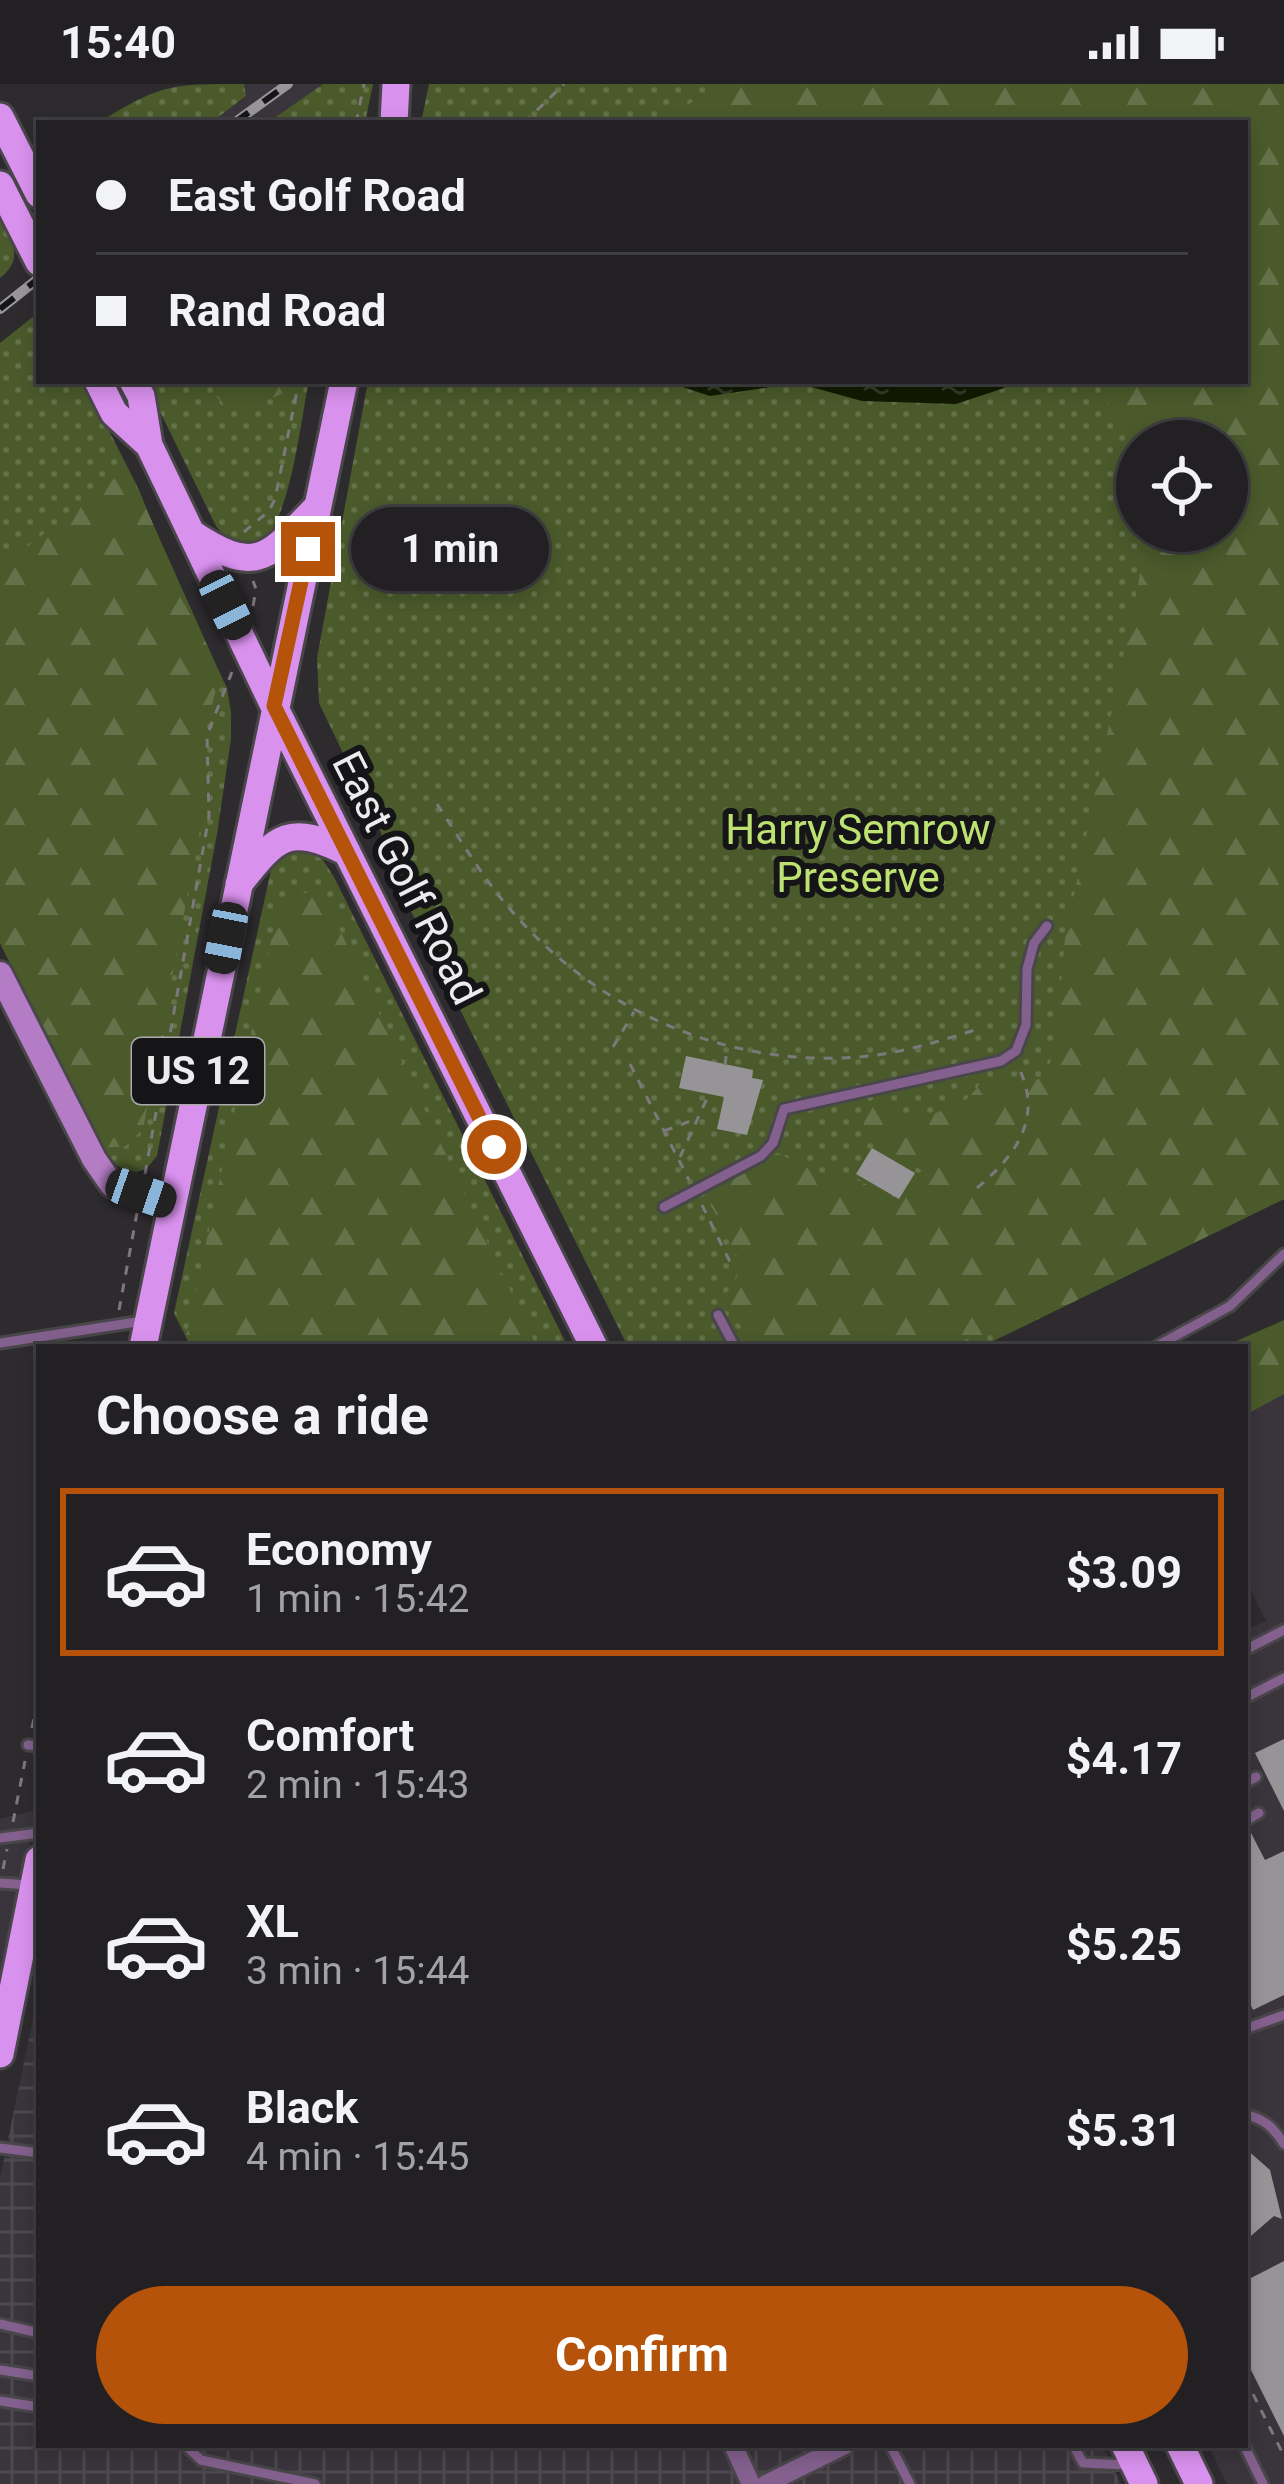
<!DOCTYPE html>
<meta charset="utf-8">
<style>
body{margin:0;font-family:Roboto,sans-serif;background:#2e2d30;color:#f1f3f6;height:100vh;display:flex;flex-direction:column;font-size:45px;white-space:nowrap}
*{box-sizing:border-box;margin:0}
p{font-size:39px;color:#a2a3a6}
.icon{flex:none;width:66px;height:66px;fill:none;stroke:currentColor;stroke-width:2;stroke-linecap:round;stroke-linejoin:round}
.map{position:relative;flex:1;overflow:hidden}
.details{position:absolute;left:36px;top:1260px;width:1212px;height:1104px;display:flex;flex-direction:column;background:#222023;border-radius:0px;box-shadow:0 6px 18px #0003,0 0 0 3px #3f3e41}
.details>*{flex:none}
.banner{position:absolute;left:36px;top:36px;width:1212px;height:264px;border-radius:0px;box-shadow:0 6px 18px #0003,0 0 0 3px #3f3e41;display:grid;align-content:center;height:264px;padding:0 60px;background:#222023}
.fabs{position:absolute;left:1116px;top:336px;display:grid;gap:24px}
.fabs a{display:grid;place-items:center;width:132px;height:132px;border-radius:50%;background:#222023;box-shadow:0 6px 18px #0003,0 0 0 3px #3f3e41;font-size:60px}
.end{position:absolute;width:54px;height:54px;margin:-27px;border:15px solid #b45309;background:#fff;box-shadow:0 0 0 6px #fff}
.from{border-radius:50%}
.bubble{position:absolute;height:84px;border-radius:42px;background:#222023;box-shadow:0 6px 18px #0003,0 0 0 3px #3f3e41;font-size:39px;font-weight:700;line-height:84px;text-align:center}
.car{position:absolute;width:36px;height:72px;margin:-36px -18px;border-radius:15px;box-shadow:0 0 9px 3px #0007;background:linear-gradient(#222 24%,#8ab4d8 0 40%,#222 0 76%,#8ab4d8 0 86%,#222 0)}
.banner b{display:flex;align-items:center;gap:42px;height:114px;font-size:45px}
.banner b+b{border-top:3px solid #3f3e41}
.banner i{width:30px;height:30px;background:#f1f3f6}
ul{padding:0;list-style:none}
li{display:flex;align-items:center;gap:36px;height:168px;margin:0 24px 18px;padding:0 36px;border:6px solid transparent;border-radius:0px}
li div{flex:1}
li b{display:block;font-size:45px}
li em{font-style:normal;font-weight:700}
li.active{border-color:#b45309}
li>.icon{width:108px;height:108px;stroke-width:1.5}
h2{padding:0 60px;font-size:54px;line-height:144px}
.button{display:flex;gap:24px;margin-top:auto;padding:24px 60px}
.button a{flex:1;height:138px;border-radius:72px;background:#b45309;color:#fff;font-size:48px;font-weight:700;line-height:138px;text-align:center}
.status{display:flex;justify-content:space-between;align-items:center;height:84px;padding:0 60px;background:#222023;direction:ltr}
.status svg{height:33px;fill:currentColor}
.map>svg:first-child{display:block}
.built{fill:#3a343c}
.industrial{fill:url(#industrial-grid)}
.green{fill:url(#green-dots);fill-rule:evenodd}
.forest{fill:url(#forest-firs)}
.water{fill:url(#water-ripples)}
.building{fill:#979498}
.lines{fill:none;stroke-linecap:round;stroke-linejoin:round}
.lane-casing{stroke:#49464a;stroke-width:15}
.street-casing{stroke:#49464a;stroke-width:24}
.secondary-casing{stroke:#49464a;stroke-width:30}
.primary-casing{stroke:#49464a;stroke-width:33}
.path{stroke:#7b797c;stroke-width:3;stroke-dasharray:9 9;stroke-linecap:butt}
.lane{stroke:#83608d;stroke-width:9}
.street{stroke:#83608d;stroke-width:18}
.secondary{stroke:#b37cc4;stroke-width:24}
.primary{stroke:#d991ee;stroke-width:27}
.rail-casing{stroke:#999699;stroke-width:10}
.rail{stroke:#151416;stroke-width:6;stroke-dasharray:18;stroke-linecap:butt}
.route{stroke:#b45309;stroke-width:15}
.labels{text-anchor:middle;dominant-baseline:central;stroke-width:12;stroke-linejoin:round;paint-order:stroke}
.shield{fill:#151416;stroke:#acaaac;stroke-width:3}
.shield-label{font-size:39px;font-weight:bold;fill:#edebed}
.park-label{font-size:42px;fill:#bde271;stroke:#151416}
.street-label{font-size:42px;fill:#edebed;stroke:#151416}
</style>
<div class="status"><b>15:40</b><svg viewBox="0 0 49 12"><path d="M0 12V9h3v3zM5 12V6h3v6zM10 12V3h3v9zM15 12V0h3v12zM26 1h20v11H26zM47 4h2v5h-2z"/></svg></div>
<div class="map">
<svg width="1284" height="2400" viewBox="0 0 1284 2400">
<defs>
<pattern id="industrial-grid" width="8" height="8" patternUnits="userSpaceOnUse" patternTransform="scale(3)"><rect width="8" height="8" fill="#3a343c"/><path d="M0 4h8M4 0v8" fill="none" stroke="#4d484f"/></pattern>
<pattern id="green-dots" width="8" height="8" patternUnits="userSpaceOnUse" patternTransform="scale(3)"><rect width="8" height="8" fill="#4a5a2b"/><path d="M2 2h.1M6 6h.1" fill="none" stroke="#64724a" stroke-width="1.8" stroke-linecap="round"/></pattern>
<pattern id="forest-firs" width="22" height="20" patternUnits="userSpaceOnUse" patternTransform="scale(3)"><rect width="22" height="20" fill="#4a5a2b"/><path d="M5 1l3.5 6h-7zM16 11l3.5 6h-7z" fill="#64724a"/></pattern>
<pattern id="water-ripples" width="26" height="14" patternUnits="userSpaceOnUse" patternTransform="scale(3)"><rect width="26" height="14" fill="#121a02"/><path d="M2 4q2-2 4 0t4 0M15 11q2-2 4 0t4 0" fill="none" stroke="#353b27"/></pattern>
</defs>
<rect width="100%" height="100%" fill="#2e2b2f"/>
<!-- built -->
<path class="built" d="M244,0H323L267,39H211L246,13Z
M1284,1262V2400H1227L1208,2361H1245V1547L1266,1537L1245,1494V1280Z
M36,1726L0,1912V1735Z"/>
<!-- industrial -->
<path class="industrial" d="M39,1906V2361H1102L1121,2400H0V2094Z"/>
<!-- green -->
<path class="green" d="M244,0L246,12L211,39H98C161,0 170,0 244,0Z
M323,0H373L365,39H267Z
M429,0H1158L1178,39H421Z
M0,132C12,158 25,174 0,194Z
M39,228V297H84L139,406L180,507L227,604L231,629V655L217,750L157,1072L146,1085L132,1090L114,1080L103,1064L0,859V259Z
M1284,253V1115L981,1263H628L397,799L380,746L319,619L317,574L368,297H1245ZM1137,357H1227V447H1137Z
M145,297H309C300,338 291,438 258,463L228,456L216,442Z
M297,764L321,773L334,793L568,1263H191L174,1229L271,786L277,774Z"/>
<!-- forest -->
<path class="forest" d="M727,0H1284V1115L1003,1252L990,1249L937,1263H751L725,1211L743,1184L711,1121L713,1107L777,1069L828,1093L846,1090L902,1119L923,1087L867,1055L862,1033L872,1020L890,1017L898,1037C931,1029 967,1028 982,995L1005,993L1019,1001L1037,996L1047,986L1055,965L1065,855L1149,447H1227V357H1137V372L1096,297H1245V39H652Z
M223,297H290L288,307L252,323L229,327L217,313Z
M128,384L221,592L203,645L202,735L143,1045L126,1062L103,1064L0,859V484Z
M308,808L320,809L330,825L537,1263H191L186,1253L276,833L287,817Z
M1284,1236V1310L1245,1331V1263H1223Z"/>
<!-- water -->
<path class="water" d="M664,297H1009L1004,304L956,320L862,317L797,299L710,312Z"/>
<!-- building -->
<path class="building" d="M686,972L753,986L752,994L763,996L747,1051L717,1045L724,1013L679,1004Z
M872,1064L915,1089L899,1115L856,1090Z
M1284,1655V1727L1255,1669Z
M1249,1745L1265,1776L1284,1767V1911L1253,1926L1245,1909V1746Z
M1245,2064L1270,2086L1282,2135L1274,2132L1245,2157Z
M1284,2177V2352L1245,2274V2197Z"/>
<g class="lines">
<!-- lane casing -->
<g class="lane-casing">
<path id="lane" d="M664,1123L761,1072L773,1059L784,1025L1001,977L1016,967L1026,941L1027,885L1034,859L1047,842
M718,1231L735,1263
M0,1259L143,1237
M1155,1263L1230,1222L1284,1170
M1245,1566L1284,1546
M1245,1614L1284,1594
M28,1661L39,1662
M1245,1699L1256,1693
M1245,1737L1259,1729
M0,1754L39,1749
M0,1799L29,1801
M1245,1945L1284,1931
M1245,2031C1264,2034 1274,2044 1284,2060
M0,2064L39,2069
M0,2240L39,2249
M0,2286L39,2292
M0,2317L39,2323
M185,2361L201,2376L315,2400
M890,2361L910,2400
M1073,2361L1083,2379L1129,2381
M1244,2361L1263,2400"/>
</g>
<!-- street casing -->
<g class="street-casing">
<path id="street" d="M733,2361L751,2400
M766,2400L845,2361"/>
</g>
<!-- secondary casing -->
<g class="secondary-casing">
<path id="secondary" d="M0,890L94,1075L112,1101L171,1120"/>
</g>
<!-- primary casing -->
<g class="primary-casing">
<path id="primary" d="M0,33L39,110
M394,39L396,0
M0,101L39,178
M98,297L114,329L149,361
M133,297L141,312L149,361L274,622L594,1263
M191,449C256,492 267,475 316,424
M239,800C278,750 289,740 347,768
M143,1263L344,297
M0,1970L39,1776
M1125,2361L1144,2400
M1180,2361L1199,2400"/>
</g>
<!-- path -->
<path class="path" d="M356,39L364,0
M524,39L564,0
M244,448L269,427L275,415L299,297
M253,522L256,505L253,497
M437,720C460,755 482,793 510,825C600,931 739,989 877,971C911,966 943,956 975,946
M613,963L634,928
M630,980L689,1096
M725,981L727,965
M664,1047L698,1034
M680,1073L709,1010
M145,1090L209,732L207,651L232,588
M977,1104C1016,1071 1044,1034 1018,982
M702,1121L733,1184
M119,1226L137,1129
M32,1644L39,1610
M13,1738L25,1677
M3,1785L7,1765
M1245,2294L1284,2372"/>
<!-- lane -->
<use href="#lane" class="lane"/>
<!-- street -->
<use href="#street" class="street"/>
<!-- secondary -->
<use href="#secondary" class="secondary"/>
<!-- primary -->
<use href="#primary" class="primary"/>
<!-- rail casing -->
<g class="rail-casing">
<path id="rail" d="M234,39L288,0
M0,225L39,194"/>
</g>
<!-- rail -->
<use href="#rail" class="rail"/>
</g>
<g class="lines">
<!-- route -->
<path class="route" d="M308,465L274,622L494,1063"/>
</g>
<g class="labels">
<!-- shield labels -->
<rect class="shield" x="132" y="954" width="132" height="66" rx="9"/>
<g class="shield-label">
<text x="198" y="987">US 12</text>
</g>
<!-- park labels -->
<g class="park-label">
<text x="858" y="745">Harry Semrow<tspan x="858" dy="48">Preserve</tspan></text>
</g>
<!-- street labels -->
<g class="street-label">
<text transform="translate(407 794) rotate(63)">East Golf Road</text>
</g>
</g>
</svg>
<div class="fabs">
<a><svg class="icon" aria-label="locate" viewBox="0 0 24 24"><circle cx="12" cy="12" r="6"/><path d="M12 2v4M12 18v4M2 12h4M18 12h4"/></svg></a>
</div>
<i class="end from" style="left:494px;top:1063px"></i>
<i class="end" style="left:308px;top:465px"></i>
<div class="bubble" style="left:351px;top:423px;width:198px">1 min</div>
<i class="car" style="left:226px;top:521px;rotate:154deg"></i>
<i class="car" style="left:226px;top:854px;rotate:191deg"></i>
<i class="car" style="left:141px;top:1109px;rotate:109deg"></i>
<div class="banner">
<b><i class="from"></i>East Golf Road</b>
<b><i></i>Rand Road</b>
</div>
<section class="details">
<h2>Choose a ride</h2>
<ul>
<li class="active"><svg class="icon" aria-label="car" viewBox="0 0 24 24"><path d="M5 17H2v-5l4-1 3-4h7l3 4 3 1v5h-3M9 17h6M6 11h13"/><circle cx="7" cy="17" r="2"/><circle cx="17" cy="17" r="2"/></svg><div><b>Economy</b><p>1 min · 15:42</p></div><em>$3.09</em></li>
<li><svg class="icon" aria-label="car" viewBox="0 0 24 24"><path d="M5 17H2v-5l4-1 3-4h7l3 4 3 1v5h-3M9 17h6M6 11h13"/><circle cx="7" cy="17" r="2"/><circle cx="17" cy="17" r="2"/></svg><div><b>Comfort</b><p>2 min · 15:43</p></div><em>$4.17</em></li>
<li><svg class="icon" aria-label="car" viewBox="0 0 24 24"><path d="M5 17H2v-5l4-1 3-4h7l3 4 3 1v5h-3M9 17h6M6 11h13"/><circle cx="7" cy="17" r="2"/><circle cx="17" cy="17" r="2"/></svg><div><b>XL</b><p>3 min · 15:44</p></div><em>$5.25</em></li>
<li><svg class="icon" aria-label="car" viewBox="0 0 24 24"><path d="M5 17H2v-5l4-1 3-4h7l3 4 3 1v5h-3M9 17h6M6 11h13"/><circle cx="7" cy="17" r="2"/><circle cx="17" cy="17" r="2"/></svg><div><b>Black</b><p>4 min · 15:45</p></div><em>$5.31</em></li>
</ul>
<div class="button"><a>Confirm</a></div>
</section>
</div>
